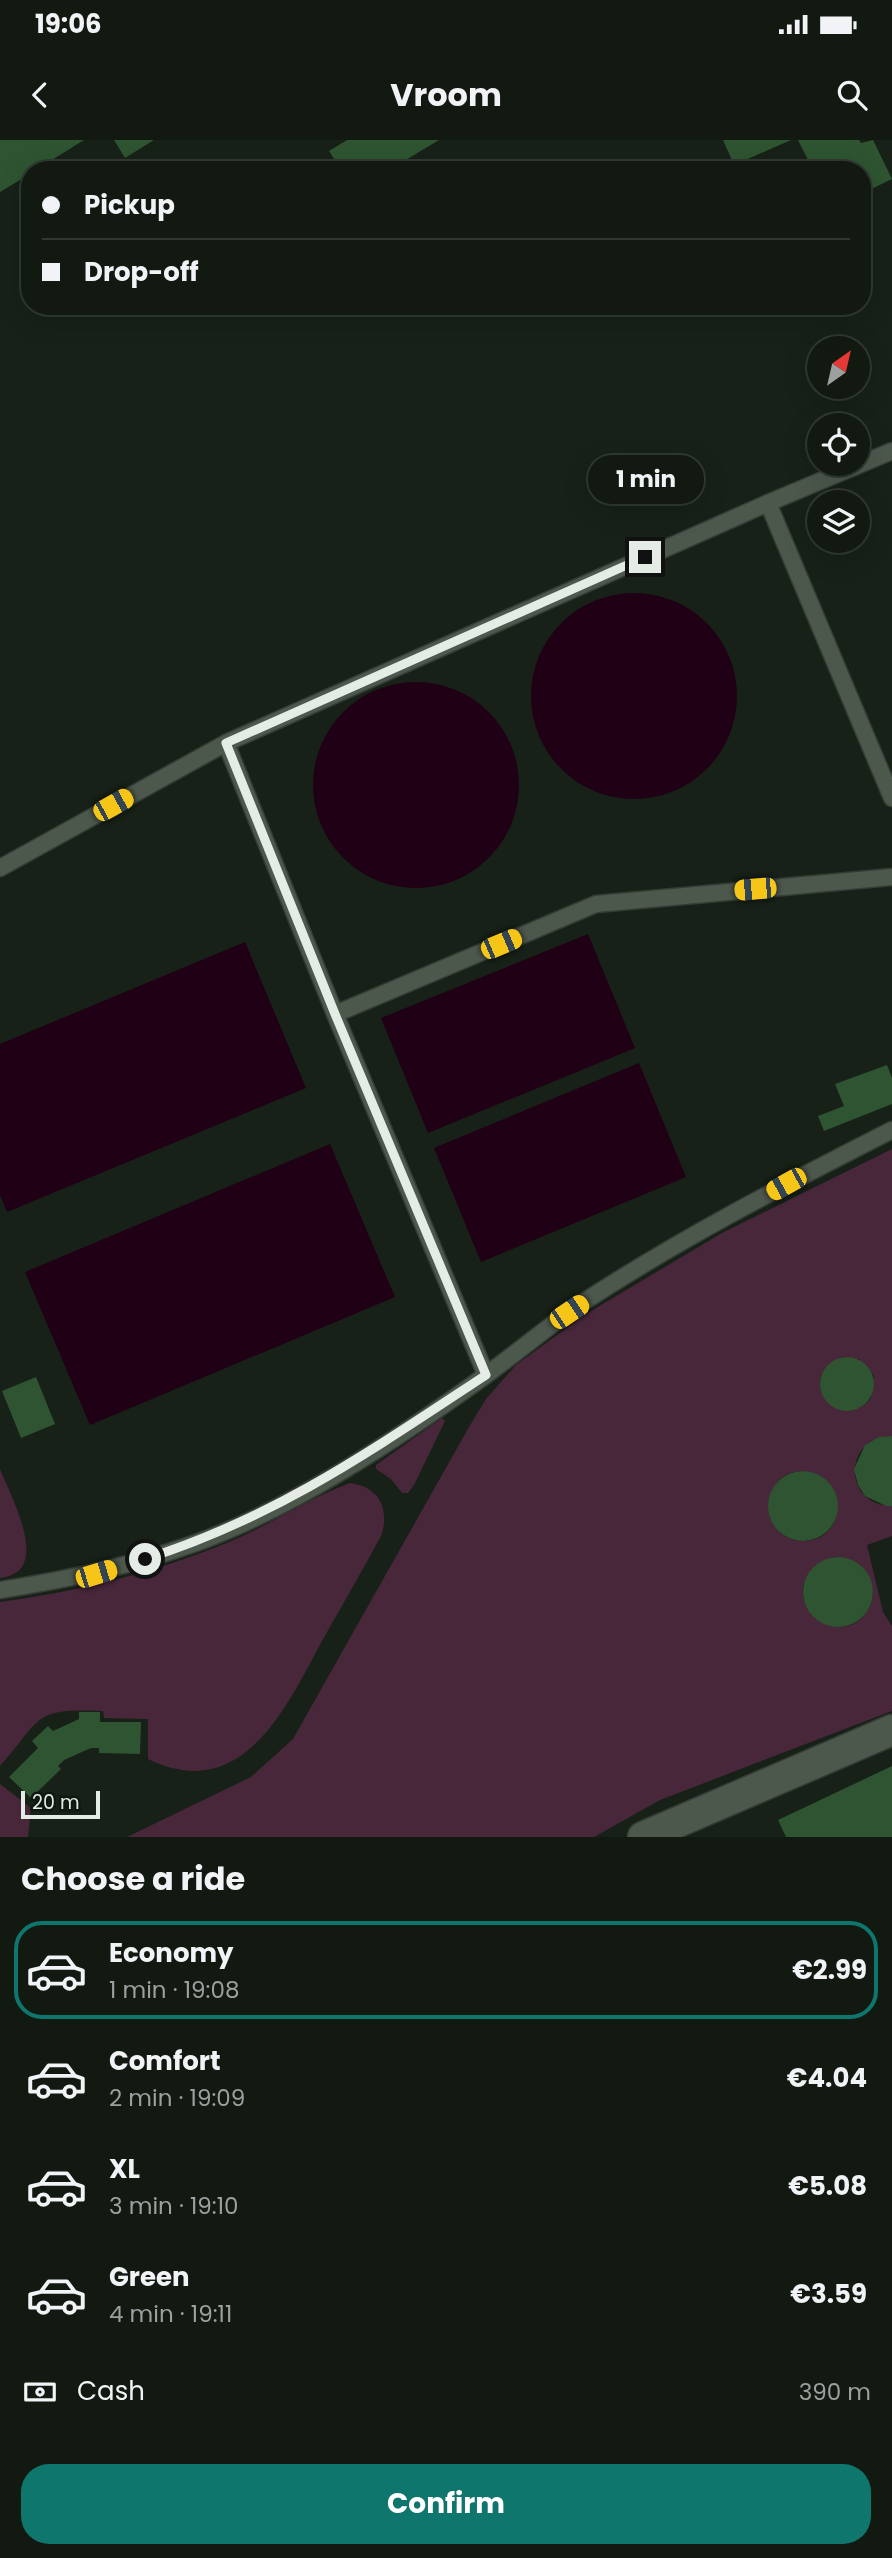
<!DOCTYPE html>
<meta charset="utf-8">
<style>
body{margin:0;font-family:Poppins,sans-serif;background:#1a221a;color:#f1f3f6;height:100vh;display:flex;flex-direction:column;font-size:26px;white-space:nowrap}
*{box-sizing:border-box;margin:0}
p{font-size:23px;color:#9ca09f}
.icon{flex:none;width:38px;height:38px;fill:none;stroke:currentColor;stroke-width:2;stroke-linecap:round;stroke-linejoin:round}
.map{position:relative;height:1697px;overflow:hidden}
.panel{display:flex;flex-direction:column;background:#111911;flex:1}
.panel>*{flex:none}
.banner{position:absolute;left:21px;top:21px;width:850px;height:154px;border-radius:28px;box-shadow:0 7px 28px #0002,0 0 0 2px #303831;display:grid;align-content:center;height:154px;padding:0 21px;background:#111911}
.needle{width:46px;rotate:34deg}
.tools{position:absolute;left:807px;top:196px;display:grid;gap:14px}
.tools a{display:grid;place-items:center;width:63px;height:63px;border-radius:50%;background:#111911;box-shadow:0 7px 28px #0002,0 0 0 2px #303831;font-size:35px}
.scale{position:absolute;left:21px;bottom:18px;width:79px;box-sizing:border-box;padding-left:7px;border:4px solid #e5ece5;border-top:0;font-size:19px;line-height:24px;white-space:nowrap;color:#e5ece5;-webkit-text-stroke:5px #0e180f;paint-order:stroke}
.end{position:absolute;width:32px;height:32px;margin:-16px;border:9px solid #e5ece5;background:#111;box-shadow:0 0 0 4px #111}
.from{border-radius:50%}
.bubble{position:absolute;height:49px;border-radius:24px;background:#111911;box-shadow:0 7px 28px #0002,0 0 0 2px #303831;font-size:23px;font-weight:700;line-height:49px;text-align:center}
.car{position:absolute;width:21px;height:42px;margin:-21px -10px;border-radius:9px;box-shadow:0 0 5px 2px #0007;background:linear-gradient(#f5c518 24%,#345 0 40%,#f5c518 0 76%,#345 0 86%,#f5c518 0)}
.banner b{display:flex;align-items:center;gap:24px;height:66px;font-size:26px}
.banner b+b{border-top:2px solid #303831}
.banner i{width:18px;height:18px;background:#f1f3f6}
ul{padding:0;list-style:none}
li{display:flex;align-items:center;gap:21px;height:98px;margin:0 14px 10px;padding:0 7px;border:4px solid transparent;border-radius:28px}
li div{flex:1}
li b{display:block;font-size:26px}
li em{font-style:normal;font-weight:700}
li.on{border-color:#0f766e}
li>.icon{width:63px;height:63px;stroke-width:1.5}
h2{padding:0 21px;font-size:32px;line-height:84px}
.pay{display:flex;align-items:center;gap:18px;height:77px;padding:0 21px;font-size:26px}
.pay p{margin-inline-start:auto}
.primary-button{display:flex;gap:14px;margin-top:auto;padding:14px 21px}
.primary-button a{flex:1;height:80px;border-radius:28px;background:#0f766e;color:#fff;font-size:28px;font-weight:700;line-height:80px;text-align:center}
.status{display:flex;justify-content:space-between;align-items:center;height:49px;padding:0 35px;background:#111911;direction:ltr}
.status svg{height:19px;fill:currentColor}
header{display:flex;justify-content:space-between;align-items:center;height:91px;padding:0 21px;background:#111911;font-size:32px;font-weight:700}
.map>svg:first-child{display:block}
.green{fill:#48273b;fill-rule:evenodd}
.water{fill:#200015}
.building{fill:#2e5431}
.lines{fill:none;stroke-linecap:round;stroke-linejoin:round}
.lane-casing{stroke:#353c36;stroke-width:19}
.street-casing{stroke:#353c36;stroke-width:33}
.lane{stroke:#4d584d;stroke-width:16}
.street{stroke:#4d584d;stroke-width:30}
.route{stroke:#e5ece5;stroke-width:9}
</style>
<div class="status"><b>19:06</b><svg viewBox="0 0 49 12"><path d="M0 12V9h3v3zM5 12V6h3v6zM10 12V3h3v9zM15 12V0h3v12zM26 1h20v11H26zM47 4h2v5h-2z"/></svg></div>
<header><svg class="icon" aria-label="back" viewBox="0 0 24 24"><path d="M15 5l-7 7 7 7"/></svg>Vroom<svg class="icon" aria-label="search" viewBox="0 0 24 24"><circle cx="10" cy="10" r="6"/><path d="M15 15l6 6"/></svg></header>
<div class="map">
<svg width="892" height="1697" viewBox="0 0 892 1697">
<rect width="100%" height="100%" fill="#172117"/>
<!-- green -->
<path class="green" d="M892,1009V1296C842,1297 843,1366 892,1366V1396L867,1405L883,1472L892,1486V1571L660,1660L594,1697H127L251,1637L293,1599L469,1287L486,1259L516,1225L586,1174L722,1093ZM843,1217L859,1219L874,1236L871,1258C838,1298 792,1234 843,1217ZM803,1331C850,1338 847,1402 802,1401C758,1399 758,1332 803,1331ZM838,1417L862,1427C872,1440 877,1453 869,1468C847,1511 781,1471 810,1432C817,1422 827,1418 838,1417Z
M442,1278L445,1281L414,1345L408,1353H402L391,1339L376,1329V1325Z
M0,1329C10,1355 54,1433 0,1438Z
M350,1343C379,1347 389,1367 382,1394C363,1430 342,1465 322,1501C286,1568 242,1665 148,1619V1579L104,1578L103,1571C31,1568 43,1578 0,1626V1462C77,1452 152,1433 224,1404C267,1387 307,1359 350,1343Z
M0,1644L31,1668L28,1697H0Z"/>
<!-- water -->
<path class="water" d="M531 556a103 103 0 1 1 206 0a103 103 0 1 1-206 0Z
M313 645a103 103 0 1 1 206 0a103 103 0 1 1-206 0Z
M588,794L635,908L428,993L381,878Z
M245,802L306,948L7,1072L0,1055V904Z
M639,923L686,1037L481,1122L434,1008Z
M330,1004L395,1157L90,1285L25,1132Z"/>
<!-- building -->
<path class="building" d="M0,0H84L36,30H30V34L0,52Z
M114,0H154L125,18Z
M347,0H439L389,30H341L329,11Z
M723,0H791L734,25Z
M798,0H859L861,3L873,0L892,39L863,53V30H813Z
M887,925L892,938V964L824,991L818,976L844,966L835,944Z
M820 1244a27 27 0 1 1 54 0a27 27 0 1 1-54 0Z
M36,1237L55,1284L21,1298L2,1251Z
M892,1296V1366H886L865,1356L858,1345L854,1329L865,1305L879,1297Z
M768 1366a35 35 0 1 1 70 0a35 35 0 1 1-70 0Z
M803 1452a35 35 0 1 1 70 0a35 35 0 1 1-70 0Z
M79,1572H100V1582H141L140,1614L99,1613V1608H91L64,1620L58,1626L61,1629L31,1658L9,1637L38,1608L32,1601L48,1586L53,1591L79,1579Z
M892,1626V1697H786L778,1680Z"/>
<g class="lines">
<!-- lane casing -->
<g class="lane-casing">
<path id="lane" d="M768,363L892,311
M226,603L335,874L486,1235
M0,728L226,603L768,363L892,658
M335,874L596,764L892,737
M0,1450C65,1440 127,1427 190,1405C291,1370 399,1298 486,1235C518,1212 547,1187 579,1165C679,1099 786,1044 892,990"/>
</g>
<!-- street casing -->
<g class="street-casing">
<path id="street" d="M643,1697L892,1590"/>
</g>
<!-- lane -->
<use href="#lane" class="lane"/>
<!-- street -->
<use href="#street" class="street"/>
</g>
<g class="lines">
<!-- route -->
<path class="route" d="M145,1419C277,1377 372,1310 486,1235L335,874L226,603L645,417"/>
</g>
</svg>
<div class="tools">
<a><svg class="needle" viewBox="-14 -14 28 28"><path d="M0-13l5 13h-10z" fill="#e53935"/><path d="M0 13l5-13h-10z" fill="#9ca09f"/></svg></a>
<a><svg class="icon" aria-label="locate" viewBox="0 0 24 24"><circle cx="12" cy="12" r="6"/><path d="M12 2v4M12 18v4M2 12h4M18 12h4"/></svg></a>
<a><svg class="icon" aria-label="layers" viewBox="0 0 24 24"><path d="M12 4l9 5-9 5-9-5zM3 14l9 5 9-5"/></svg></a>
</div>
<div class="scale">20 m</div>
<i class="end from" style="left:145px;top:1419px"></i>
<i class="end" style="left:645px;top:417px"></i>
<div class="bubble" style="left:588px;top:315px;width:116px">1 min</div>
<i class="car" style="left:113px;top:665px;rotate:61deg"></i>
<i class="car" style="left:755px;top:749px;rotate:265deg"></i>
<i class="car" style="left:501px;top:804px;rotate:67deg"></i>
<i class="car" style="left:786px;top:1044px;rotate:241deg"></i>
<i class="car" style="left:569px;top:1172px;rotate:56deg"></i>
<i class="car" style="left:96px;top:1434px;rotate:73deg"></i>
<div class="banner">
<b><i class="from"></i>Pickup</b>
<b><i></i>Drop-off</b>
</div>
</div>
<section class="panel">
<h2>Choose a ride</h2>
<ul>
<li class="on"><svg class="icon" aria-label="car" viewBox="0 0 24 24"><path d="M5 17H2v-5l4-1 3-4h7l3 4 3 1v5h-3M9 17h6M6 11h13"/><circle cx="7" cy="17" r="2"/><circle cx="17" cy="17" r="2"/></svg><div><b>Economy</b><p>1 min · 19:08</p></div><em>€2.99</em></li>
<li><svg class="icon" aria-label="car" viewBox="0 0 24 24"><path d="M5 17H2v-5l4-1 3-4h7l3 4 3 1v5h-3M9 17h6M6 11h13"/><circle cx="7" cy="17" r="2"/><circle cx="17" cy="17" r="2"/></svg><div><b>Comfort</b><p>2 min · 19:09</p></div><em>€4.04</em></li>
<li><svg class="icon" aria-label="car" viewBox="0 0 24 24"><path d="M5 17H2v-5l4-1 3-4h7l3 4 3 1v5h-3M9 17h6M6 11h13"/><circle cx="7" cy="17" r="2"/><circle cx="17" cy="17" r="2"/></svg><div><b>XL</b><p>3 min · 19:10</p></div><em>€5.08</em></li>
<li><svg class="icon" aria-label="car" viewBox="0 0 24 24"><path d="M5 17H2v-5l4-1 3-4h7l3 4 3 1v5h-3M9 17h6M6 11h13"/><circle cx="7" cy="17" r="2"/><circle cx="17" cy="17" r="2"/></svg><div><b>Green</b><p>4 min · 19:11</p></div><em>€3.59</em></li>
</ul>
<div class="pay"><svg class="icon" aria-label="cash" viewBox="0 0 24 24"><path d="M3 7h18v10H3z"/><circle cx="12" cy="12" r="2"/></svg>Cash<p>390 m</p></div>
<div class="primary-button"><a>Confirm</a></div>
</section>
